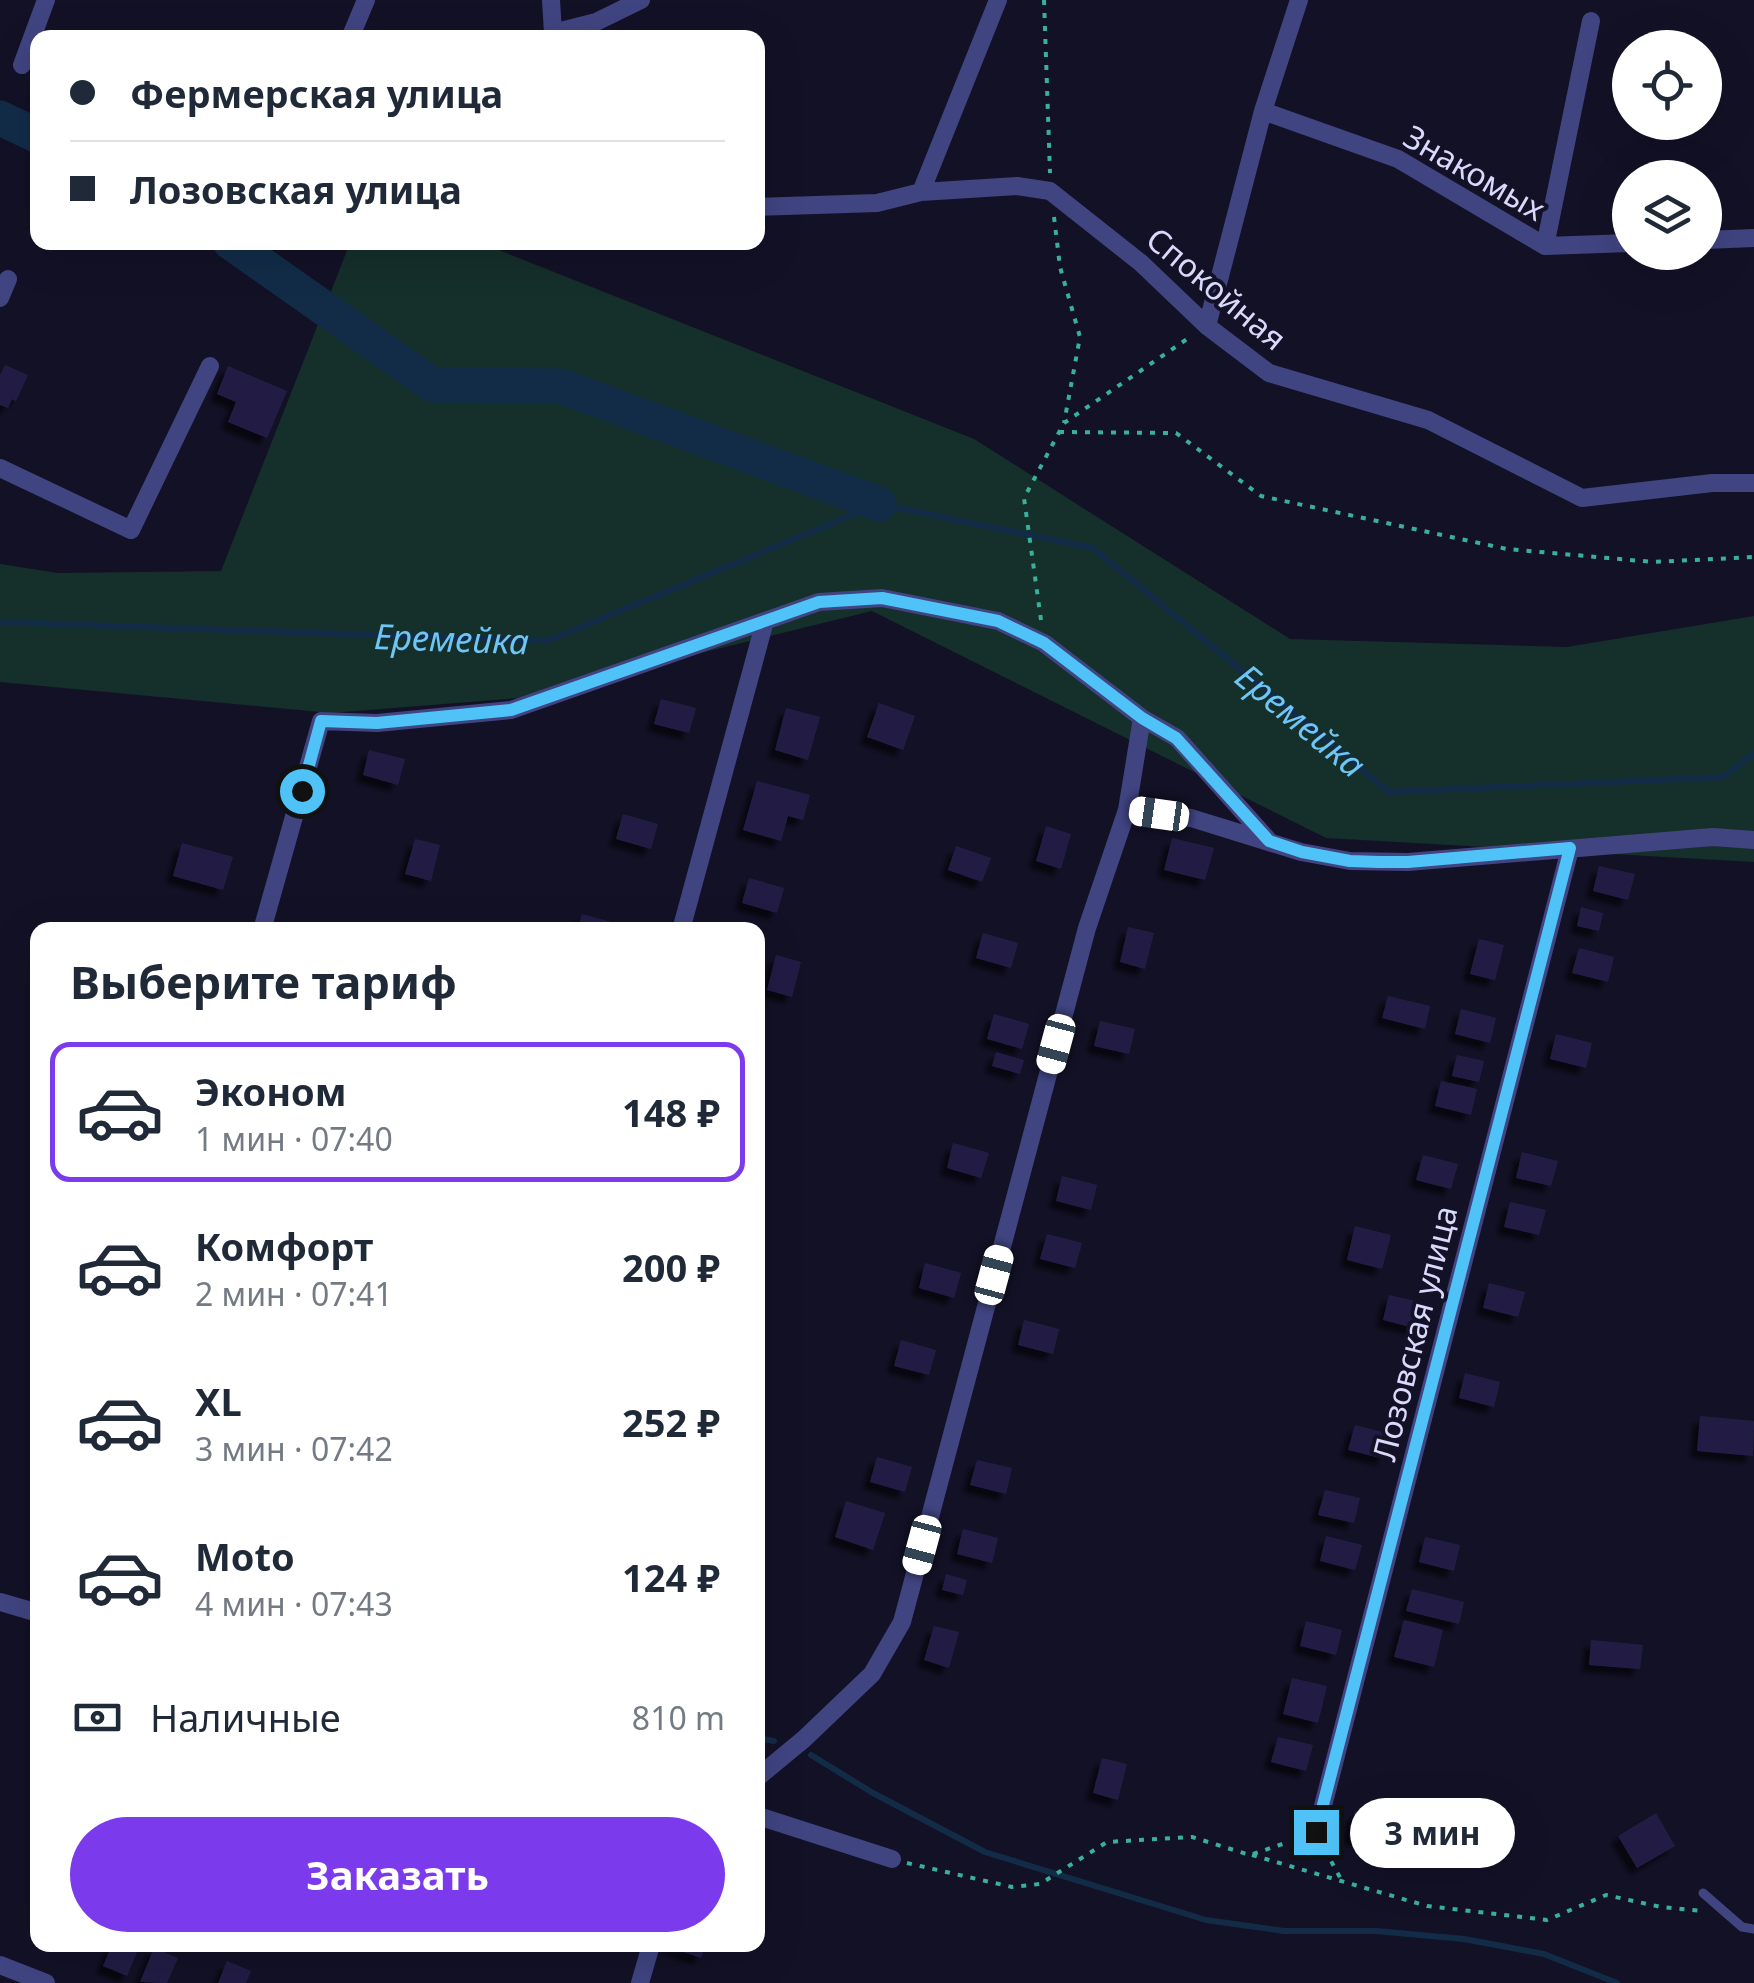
<!DOCTYPE html>
<html lang="ru">
<meta charset="utf-8">
<style>
body{margin:0;font-family:"Noto Sans",sans-serif;background:#f2f2f3;color:#1f2937;height:100vh;display:flex;flex-direction:column;font-size:38px;white-space:nowrap}
*{box-sizing:border-box;margin:0}
p{font-size:32px;color:#747a83}
.icon{flex:none;width:55px;height:55px;fill:none;stroke:currentColor;stroke-width:2;stroke-linecap:round;stroke-linejoin:round}
.map{position:relative;flex:1;overflow:hidden}
.side{position:absolute;left:30px;top:922px;width:735px;height:1030px;display:flex;flex-direction:column;background:#fff;border-radius:20px;box-shadow:0 10px 40px #0002}
.side>*{flex:none}
.banner{position:absolute;left:30px;top:30px;width:735px;height:220px;border-radius:20px;box-shadow:0 10px 40px #0002;display:grid;align-content:center;height:220px;padding:0 40px;background:#fff}
.controls{position:absolute;left:1612px;top:30px;display:grid;gap:20px}
.controls a{display:grid;place-items:center;width:110px;height:110px;border-radius:50%;background:#fff;box-shadow:0 10px 40px #0002;font-size:50px}
.end{position:absolute;width:45px;height:45px;margin:-22px;border:12px solid #4fc3f7;background:#111;box-shadow:0 0 0 5px #111}
.from{border-radius:50%}
.bubble{position:absolute;height:70px;border-radius:35px;background:#fff;box-shadow:0 10px 40px #0002;font-size:32px;font-weight:700;line-height:70px;text-align:center}
.car{position:absolute;width:30px;height:60px;margin:-30px -15px;border-radius:12px;box-shadow:0 0 8px 2px #0007;background:linear-gradient(#fff 24%,#345 0 40%,#fff 0 76%,#345 0 86%,#fff 0)}
.banner b{display:flex;align-items:center;gap:35px;height:95px;font-size:38px}
.banner b+b{border-top:2px solid #e0e1e3}
.banner i{width:25px;height:25px;background:#1f2937}
ul{padding:0;list-style:none}
li{display:flex;align-items:center;gap:30px;height:140px;margin:0 20px 15px;padding:0 20px;border:5px solid transparent;border-radius:20px}
li div{flex:1}
li b{display:block;font-size:38px}
li em{font-style:normal;font-weight:700}
li.selected{border-color:#7c3aed}
li>.icon{width:90px;height:90px;stroke-width:1.5}
h2{padding:0 40px;font-size:45px;line-height:120px}
.pay{display:flex;align-items:center;gap:25px;height:110px;padding:0 40px;font-size:38px}
.pay p{margin-inline-start:auto}
.primary-button{display:flex;gap:20px;margin-top:auto;padding:20px 40px}
.primary-button a{flex:1;height:115px;border-radius:60px;background:#7c3aed;color:#fff;font-size:40px;font-weight:700;line-height:115px;text-align:center}
.map>svg:first-child{display:block}
.green{fill:#152f2b}
.lines{fill:none;stroke-linecap:round;stroke-linejoin:round}
.stream{stroke:#122c48;stroke-width:6}
.river{stroke:#122c48;stroke-width:35}
.building{fill:#221f45;filter:url(#shadow)}
.path{stroke:#39b09c;stroke-width:4;stroke-dasharray:5 8;stroke-linecap:butt}
.lane{stroke:#404481;stroke-width:9}
.street{stroke:#404481;stroke-width:18}
.route{stroke:#4fc3f7;stroke-width:12}
.labels{text-anchor:middle;dominant-baseline:central;stroke-width:8;stroke-linejoin:round;paint-order:stroke}
.street-label{font-size:32px;fill:#d9d9fc;stroke:#131126}
.water-label{font-size:35px;font-style:italic;fill:#6fc5f4;stroke:#131126}
</style>
<div class="map">
<svg width="1754" height="1983" viewBox="0 0 1754 1983">
<defs>
<filter id="shadow"><feDropShadow dx="-7" dy="7" stdDeviation="2.5" flood-color="#0009"/></filter>
</defs>
<rect width="100%" height="100%" fill="#131126"/>
<!-- green -->
<path class="green" d="M350,243H481L974,439L1290,639L1567,647L1754,616V862L1326,838L872,611L518,698L331,713L0,682V564L58,573L221,571Z"/>
<g class="lines">
<!-- stream -->
<g class="stream">
<path id="s1" d="M0,622L547,641L879,504L1093,548L1389,792L1723,777L1754,753"/>
<path d="M758,1738L774,1741"/>
<path d="M811,1755L873,1793L985,1852L1206,1920L1284,1931H1376L1464,1939L1544,1954L1617,1983"/>
</g>
<!-- river -->
<path class="river" d="M0,118L38,136
M230,242L433,385L561,386L879,504"/>
</g>
<!-- building -->
<path class="building" d="M5,365L28,375L16,401L12,399L8,408L0,405V375Z
M228,366L287,391L267,438L228,422L236,402L217,394Z
M661,699L696,708L689,733L654,724Z
M879,703L915,716L903,750L867,737Z
M786,708L820,717L808,760L775,750Z
M369,750L405,759L398,785L363,775Z
M757,781L810,795L803,820L788,816L781,841L743,830Z
M623,814L658,824L651,849L616,839Z
M1046,826L1071,834L1061,869L1036,861Z
M1172,838L1214,848L1205,880L1164,870Z
M415,839L440,845L431,881L405,874Z
M182,843L233,857L223,890L173,876Z
M956,846L991,858L982,882L948,870Z
M1599,866L1635,874L1628,900L1593,891Z
M749,878L784,888L777,913L742,903Z
M1581,907L1603,913L1599,931L1577,926Z
M582,914L630,927L629,930H577Z
M1128,927L1154,933L1145,969L1120,962Z
M983,933L1018,943L1011,968L976,958Z
M1479,939L1504,945L1495,980L1470,974Z
M1579,948L1614,957L1608,982L1572,973Z
M776,955L801,962L792,997L767,990Z
M1388,996L1430,1006L1425,1029L1382,1018Z
M1461,1009L1496,1018L1490,1043L1455,1034Z
M994,1014L1029,1024L1022,1049L987,1039Z
M1100,1021L1135,1029L1129,1054L1094,1046Z
M1556,1034L1592,1043L1586,1068L1550,1059Z
M996,1052L1024,1060L1020,1074L992,1066Z
M1457,1055L1484,1061L1479,1082L1452,1076Z
M1441,1081L1477,1089L1471,1115L1435,1106Z
M953,1143L989,1153L981,1178L947,1168Z
M1522,1152L1558,1161L1551,1186L1516,1178Z
M1423,1155L1458,1164L1451,1189L1416,1180Z
M1062,1176L1097,1185L1091,1210L1056,1201Z
M1510,1202L1546,1210L1539,1235L1504,1227Z
M1355,1226L1391,1235L1382,1269L1347,1260Z
M1047,1234L1082,1243L1075,1268L1040,1259Z
M925,1263L961,1273L954,1298L919,1288Z
M1489,1283L1525,1292L1518,1317L1483,1308Z
M1389,1295L1424,1303L1418,1329L1383,1320Z
M1024,1320L1059,1329L1053,1354L1018,1345Z
M901,1340L936,1350L929,1375L894,1366Z
M1465,1373L1500,1382L1494,1407L1459,1398Z
M1700,1416L1754,1421L1753,1456L1697,1451Z
M1355,1425L1390,1434L1384,1459L1348,1450Z
M877,1457L912,1467L905,1492L870,1482Z
M977,1460L1012,1468L1006,1494L970,1485Z
M1325,1490L1360,1498L1354,1523L1318,1515Z
M846,1501L885,1513L873,1550L835,1537Z
M963,1529L998,1538L992,1563L957,1554Z
M1326,1536L1362,1545L1355,1570L1320,1561Z
M1425,1537L1460,1545L1454,1571L1419,1562Z
M946,1574L967,1580L963,1595L942,1590Z
M1412,1589L1464,1602L1459,1624L1406,1611Z
M1404,1620L1443,1630L1434,1667L1394,1657Z
M1306,1621L1342,1630L1336,1655L1300,1646Z
M934,1626L959,1632L949,1668L924,1660Z
M1591,1640L1643,1645L1640,1669L1589,1665Z
M1292,1678L1327,1686L1318,1723L1283,1714Z
M1278,1737L1313,1745L1306,1771L1271,1762Z
M1102,1758L1127,1764L1118,1800L1093,1793Z
M1355,1811L1391,1820L1384,1845L1349,1837Z
M1656,1813L1675,1846L1637,1868L1618,1836Z
M112,1945H140L127,1976L103,1966Z
M664,1945H706L701,1958Z
M154,1948L178,1958L167,1983L140,1982Z
M227,1961L251,1971L246,1983H218Z"/>
<g class="lines">
<!-- path -->
<path class="path" d="M1044,0L1050,173
M1054,217L1060,267L1080,337L1064,423
M1059,432L1176,433L1261,496L1507,549L1653,562L1754,557
M1041,620L1024,498L1064,423L1190,337
M1325,1850L1343,1883
M1252,1855L1427,1906L1547,1920L1606,1895L1661,1907L1703,1911
M907,1863L1012,1887L1040,1884L1107,1842L1192,1837L1250,1855L1297,1839"/>
<!-- lane -->
<path class="lane" d="M1703,1893L1742,1927L1754,1929"/>
<!-- street -->
<path class="street" d="M551,0L553,33L556,38
M553,33L596,22L641,0
M350,38L366,0
M22,65L46,0
M1263,111L1398,159L1545,246L1630,243
M921,192L998,0
M758,207L877,203L921,192L1017,186L1050,191L1141,263L1207,326L1269,373L1428,420L1582,498L1712,483H1754
M1705,240L1754,238
M1545,246L1591,21
M0,298L8,279
M1207,326L1263,111L1299,0
M0,468L131,530L210,366
M1142,718L1177,738L1269,841
M1127,810L1191,818L1301,852L1350,861L1408,862L1713,837L1754,840
M262,930L321,721L377,723L511,710L819,602L882,598L998,621L1044,643L1142,718L1127,810L1087,928L902,1622L872,1674L804,1739L758,1777
M681,930L765,621
M0,1602L38,1613
M758,1816L892,1859
M1316,1833L1570,849
M0,1965L46,1983
M640,1983L651,1945"/>
</g>
<g class="lines">
<!-- route -->
<path class="route" d="M302,791L321,721L377,723L511,710L819,602L882,598L998,621L1044,643L1142,718L1176,738L1269,841L1302,852L1350,861L1379,862H1408L1570,848L1316,1832"/>
</g>
<g class="labels">
<!-- street labels -->
<g class="street-label">
<text transform="translate(1475 172) rotate(30)">Знакомых</text>
<text transform="translate(1217 288) rotate(40)">Спокойная</text>
<text transform="translate(1414 1333) rotate(-76)">Лозовская улица</text>
</g>
<!-- water labels -->
<g class="water-label">
<text stroke="none"><textPath href="#s1" startOffset="452">Еремейка</textPath></text>
<text stroke="none"><textPath href="#s1" startOffset="1395">Еремейка</textPath></text>
</g>
</g>
</svg>
<div class="controls">
<a><svg class="icon" aria-label="locate" viewBox="0 0 24 24"><circle cx="12" cy="12" r="6"/><path d="M12 2v4M12 18v4M2 12h4M18 12h4"/></svg></a>
<a><svg class="icon" aria-label="layers" viewBox="0 0 24 24"><path d="M12 4l9 5-9 5-9-5zM3 14l9 5 9-5"/></svg></a>
</div>
<i class="end from" style="left:302px;top:791px"></i>
<i class="end" style="left:1316px;top:1832px"></i>
<div class="bubble" style="left:1350px;top:1798px;width:165px">3 мин</div>
<i class="car" style="left:1159px;top:814px;rotate:278deg"></i>
<i class="car" style="left:1056px;top:1044px;rotate:195deg"></i>
<i class="car" style="left:994px;top:1275px;rotate:15deg"></i>
<i class="car" style="left:922px;top:1545px;rotate:195deg"></i>
<div class="banner">
<b><i class="from"></i>Фермерская улица</b>
<b><i></i>Лозовская улица</b>
</div>
<section class="side">
<h2>Выберите тариф</h2>
<ul>
<li class="selected"><svg class="icon" aria-label="car" viewBox="0 0 24 24"><path d="M5 17H2v-5l4-1 3-4h7l3 4 3 1v5h-3M9 17h6M6 11h13"/><circle cx="7" cy="17" r="2"/><circle cx="17" cy="17" r="2"/></svg><div><b>Эконом</b><p>1 мин · 07:40</p></div><em>148 ₽</em></li>
<li><svg class="icon" aria-label="car" viewBox="0 0 24 24"><path d="M5 17H2v-5l4-1 3-4h7l3 4 3 1v5h-3M9 17h6M6 11h13"/><circle cx="7" cy="17" r="2"/><circle cx="17" cy="17" r="2"/></svg><div><b>Комфорт</b><p>2 мин · 07:41</p></div><em>200 ₽</em></li>
<li><svg class="icon" aria-label="car" viewBox="0 0 24 24"><path d="M5 17H2v-5l4-1 3-4h7l3 4 3 1v5h-3M9 17h6M6 11h13"/><circle cx="7" cy="17" r="2"/><circle cx="17" cy="17" r="2"/></svg><div><b>XL</b><p>3 мин · 07:42</p></div><em>252 ₽</em></li>
<li><svg class="icon" aria-label="car" viewBox="0 0 24 24"><path d="M5 17H2v-5l4-1 3-4h7l3 4 3 1v5h-3M9 17h6M6 11h13"/><circle cx="7" cy="17" r="2"/><circle cx="17" cy="17" r="2"/></svg><div><b>Moto</b><p>4 мин · 07:43</p></div><em>124 ₽</em></li>
</ul>
<div class="pay"><svg class="icon" aria-label="cash" viewBox="0 0 24 24"><path d="M3 7h18v10H3z"/><circle cx="12" cy="12" r="2"/></svg>Наличные<p>810 m</p></div>
<div class="primary-button"><a>Заказать</a></div>
</section>
</div>
